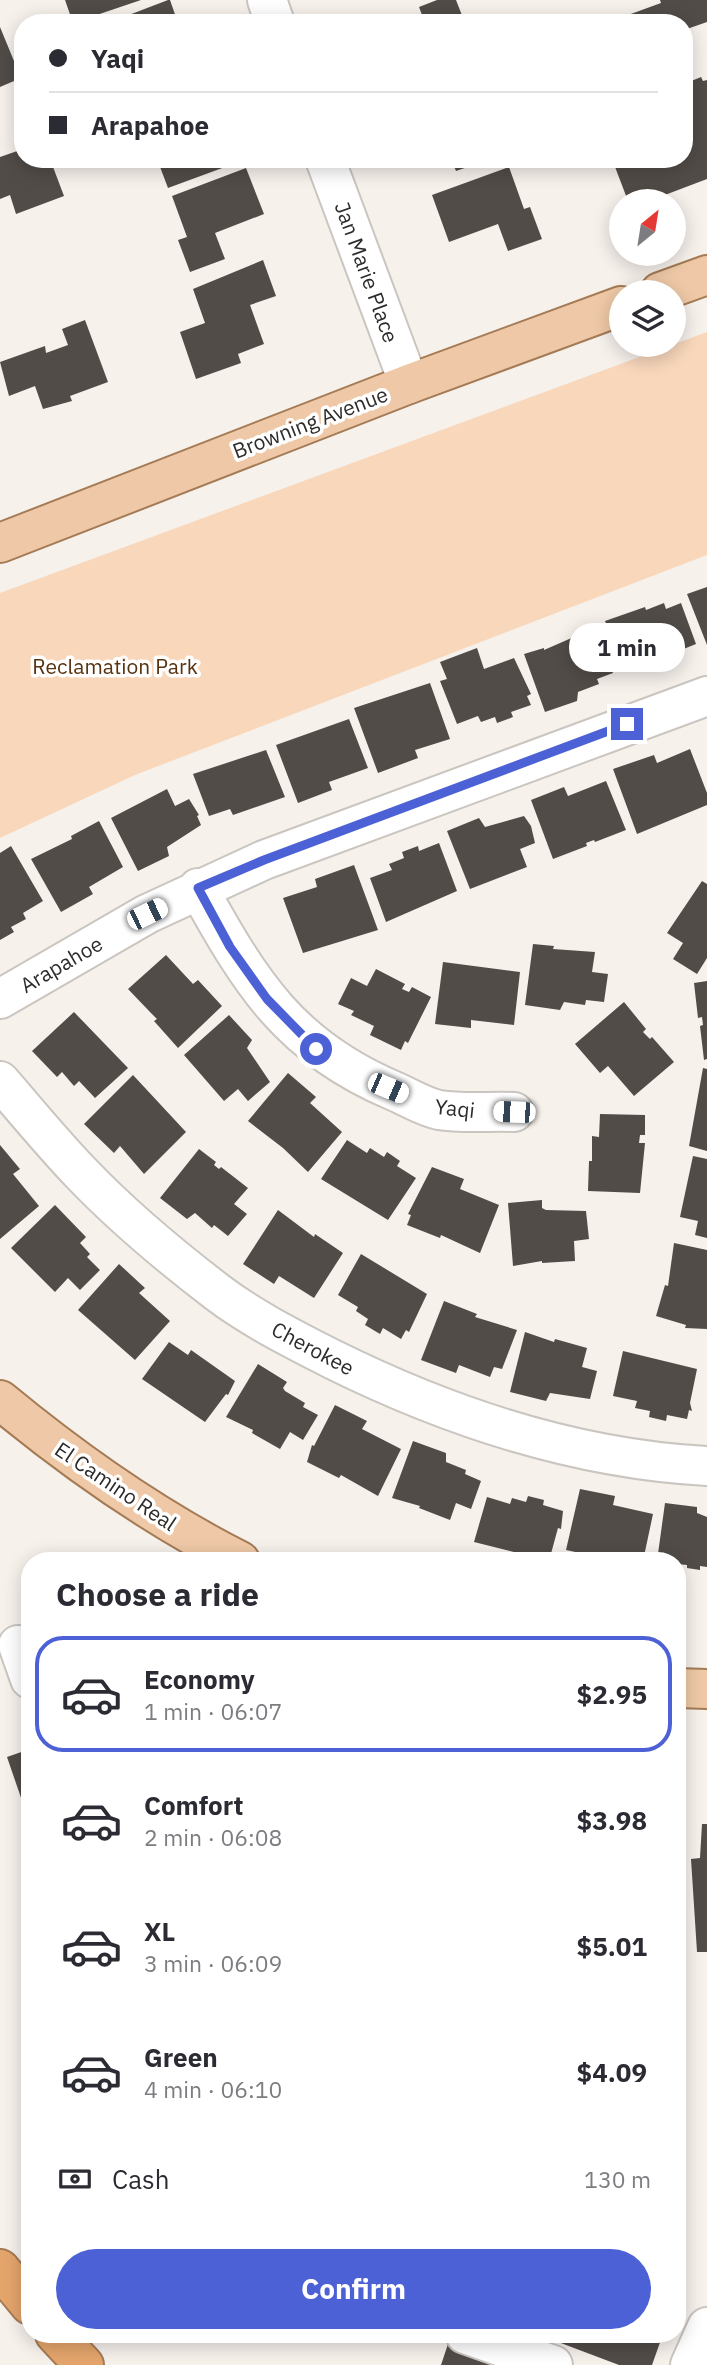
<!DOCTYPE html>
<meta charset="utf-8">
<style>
body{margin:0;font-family:"IBM Plex Sans",sans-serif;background:#f7f7f7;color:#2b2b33;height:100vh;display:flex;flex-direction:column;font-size:26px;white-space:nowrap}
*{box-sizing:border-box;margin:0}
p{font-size:23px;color:#7c7c81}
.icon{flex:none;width:38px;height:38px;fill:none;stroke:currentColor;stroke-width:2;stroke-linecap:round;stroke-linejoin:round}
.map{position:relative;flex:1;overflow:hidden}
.panel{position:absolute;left:21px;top:1552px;width:665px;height:791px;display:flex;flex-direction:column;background:#fff;border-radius:28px;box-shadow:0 4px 18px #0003}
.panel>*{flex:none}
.guide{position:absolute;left:14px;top:14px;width:679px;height:154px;border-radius:28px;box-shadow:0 4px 18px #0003;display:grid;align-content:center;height:154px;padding:0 35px;background:#fff}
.needle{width:46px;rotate:30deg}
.controls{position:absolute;left:609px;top:189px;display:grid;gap:14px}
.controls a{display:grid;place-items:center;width:77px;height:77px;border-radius:50%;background:#fff;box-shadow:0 4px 18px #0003;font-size:35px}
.end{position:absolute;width:32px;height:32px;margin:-16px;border:9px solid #4d61d6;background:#fff;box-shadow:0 0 0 4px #fff}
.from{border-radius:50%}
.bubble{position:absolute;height:49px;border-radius:24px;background:#fff;box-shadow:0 4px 18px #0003;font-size:23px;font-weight:800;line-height:49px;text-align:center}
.car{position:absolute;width:21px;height:42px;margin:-21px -10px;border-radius:9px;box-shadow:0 0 5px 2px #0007;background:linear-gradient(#fff 24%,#345 0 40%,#fff 0 76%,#345 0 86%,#fff 0)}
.guide b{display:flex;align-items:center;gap:24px;height:66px;font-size:26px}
.guide b+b{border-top:2px solid #e1e1e2}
.guide i{width:18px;height:18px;background:#2b2b33}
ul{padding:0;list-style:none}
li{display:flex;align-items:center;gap:21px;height:116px;margin:0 14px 10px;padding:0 21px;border:4px solid transparent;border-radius:28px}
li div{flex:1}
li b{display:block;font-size:26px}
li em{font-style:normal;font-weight:800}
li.active{border-color:#4d61d6}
li>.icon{width:63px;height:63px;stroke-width:1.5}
h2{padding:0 35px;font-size:32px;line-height:84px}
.pay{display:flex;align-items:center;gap:18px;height:77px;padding:0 35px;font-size:26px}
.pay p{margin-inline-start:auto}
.primary-button{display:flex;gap:14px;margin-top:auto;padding:14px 35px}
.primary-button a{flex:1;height:80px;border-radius:42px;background:#4d61d6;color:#fff;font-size:28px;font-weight:800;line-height:80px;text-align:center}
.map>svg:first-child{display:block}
.green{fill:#f8d7bb}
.building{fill:#514c48}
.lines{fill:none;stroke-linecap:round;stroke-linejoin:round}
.minor-casing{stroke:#cbc5c0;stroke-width:42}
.major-casing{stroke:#a47b55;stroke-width:42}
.highway-casing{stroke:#a47b55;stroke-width:42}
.minor{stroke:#fff;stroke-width:38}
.major{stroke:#efc9a7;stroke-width:38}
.highway{stroke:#e4a56c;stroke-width:38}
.route{stroke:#4d61d6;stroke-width:9}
.labels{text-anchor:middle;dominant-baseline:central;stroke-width:7;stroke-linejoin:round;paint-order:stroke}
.street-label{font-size:21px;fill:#2e2c2a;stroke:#fff}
.park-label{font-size:21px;fill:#57330f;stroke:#fff}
</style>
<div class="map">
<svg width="707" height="2365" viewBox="0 0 707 2365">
<rect width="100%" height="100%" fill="#f7f1ec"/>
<!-- green -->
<path class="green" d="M707,332V555L135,775L0,838V593Z"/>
<!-- building -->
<path class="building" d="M65,0H141L73,23Z
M170,0L178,23H108L168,0Z
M437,0H456L465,23H425L419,7Z
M660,0H707V22L684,30V23H619L617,19L661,3Z
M0,27L21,78L0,87Z
M701,77L703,81L707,80V179L649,201H628L612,159H684V84Z
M23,149V159H50L64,196L16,214L10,195L0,199V157Z
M157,159H244V160L168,188Z
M451,159H488V160L456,171Z
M509,167L524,209L530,207L542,239L508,251L498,224L449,242L432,195Z
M246,168L264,214L215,233L225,259L190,272L178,240L187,237L172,196Z
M263,260L276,296L250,305L264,344L238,354L241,363L196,379L180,332L205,323L193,289Z
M85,320L108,382L70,396L72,401L43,409L35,386L9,396L0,362L45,346L46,353L68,345L62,329Z
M707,587V645L687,594Z
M664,603L666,609L681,603L696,644L676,652L677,656L661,662L660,658L646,663L643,656L621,664L605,621L645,607L646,610Z
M583,633L589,651L603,646L613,673L597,679L599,684L578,692L577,701L545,712L524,654L544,648V650Z
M477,648L484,669L514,658L531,694L527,696L531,705L511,712L513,717L497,723L495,717L481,722L478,716L457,724L440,681L447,679L440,662Z
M430,683L450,739L415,750L418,758L378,773L354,708Z
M349,719L368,768L329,782L332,790L298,803L276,745Z
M690,749L707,793V805L637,834L613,769L654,755L657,763Z
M266,750L285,797L233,815L230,809L209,816L193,774Z
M606,781L626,830L595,842L594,840L586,843L587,846L553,859L531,800L564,787L568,796Z
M167,789L175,806L189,799L199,815L197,816L201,825L167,847L169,856L138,871L111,818Z
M524,816L531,826L535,843L520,849L527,867L470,889L447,831L479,818L485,827Z
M99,821L123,867L89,887L93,894L61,912L31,859L72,839L71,836Z
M439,843L457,891L386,922L370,878L392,870L389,864L404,858L402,852L418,846L419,851Z
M11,846L43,901L23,913L26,919L11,927L14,932L0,940V853Z
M354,865L378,930L303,953L283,898L317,887L315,879Z
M702,881L707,884V958L697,974L673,959L683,943L667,933Z
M533,944L554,946L553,949L595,952L592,972L608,974L604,1002L586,1000L585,1005L564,1002L560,1010L525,1005Z
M166,955L193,984L198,980L222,1006L178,1048L154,1021L157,1019L150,1012L128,989Z
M443,962L520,972L514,1025L471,1020V1028L435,1024Z
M376,969L405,984L402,989L409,992L412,987L431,997L408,1043L405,1041L401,1050L370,1035L374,1026L351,1015L354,1011L338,1004L351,978L367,986Z
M707,981V1059L704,1060L700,1026L703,1025L702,1017L698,1018L694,983Z
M624,1002L646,1029L643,1032L650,1039L652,1037L674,1062L634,1096L608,1066L600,1073L575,1044Z
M74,1012L128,1068L95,1098L79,1081L74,1086L62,1072L57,1077L32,1051Z
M229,1015L252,1040L247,1048L270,1082L248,1101L238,1089L224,1101L184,1055Z
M703,1068L707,1069V1151L689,1146Z
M288,1073L316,1097L310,1103L342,1132L308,1172L283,1148L248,1121Z
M133,1075L186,1132L144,1174L120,1146L114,1153L84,1124Z
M600,1114L645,1115V1135H640L639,1143H645L640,1193L588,1191L589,1161H592V1136L599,1137Z
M347,1140L367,1153L370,1148L384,1157L387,1152L400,1161L397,1166L416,1178L388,1220L321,1179Z
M0,1145L20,1169L13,1174L39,1206L0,1239Z
M199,1149L216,1162L214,1165L219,1169L221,1167L248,1188L234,1204L247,1214L228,1236L214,1225L212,1228L195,1213L187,1219L160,1198Z
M693,1156L707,1159V1238L695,1235L698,1221L680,1217Z
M432,1167L464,1179L460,1189L499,1205L480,1253L441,1235L440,1238L407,1225L411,1215L408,1214Z
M542,1200V1208L546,1210L586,1211L589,1239L574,1241L575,1261L542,1263V1261L513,1266L508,1203Z
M55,1205L86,1237L80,1243L90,1254L87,1257L100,1270L80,1290L68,1278L55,1292L11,1248Z
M278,1210L314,1237L315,1234L343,1253L314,1298L279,1276L274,1284L243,1264Z
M674,1243L707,1250V1329L685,1328L686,1325L656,1316L665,1285L668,1286Z
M361,1254L427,1294L409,1332L406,1330L401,1339L383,1328L380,1334L365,1325L368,1319L356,1311L358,1307L338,1295Z
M119,1264L145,1288L139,1293L170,1321L135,1360L78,1310Z
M444,1301L477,1314L475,1317L517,1330L502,1369L494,1367L490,1377L459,1365L456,1373L421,1360Z
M525,1332L554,1342L555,1339L587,1348L582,1367L597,1371L590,1399L550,1393L546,1401L510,1392Z
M169,1342L188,1355L191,1350L235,1381L228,1395L226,1394L205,1422L142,1379Z
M623,1351L697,1369L690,1403L692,1411L689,1410L687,1419L667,1415L666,1421L649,1417L650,1411L635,1408L637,1401L613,1396Z
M258,1364L287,1382L283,1388L285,1391L305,1403L303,1407L318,1415L303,1440L290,1432L280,1449L252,1433L253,1430L226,1417Z
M335,1405L367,1421L362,1429L401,1449L378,1496L341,1475L339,1478L307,1462L312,1445L314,1446Z
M413,1441L446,1453V1462L466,1470L465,1474L481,1481L471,1509L456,1503L450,1520L419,1508L420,1506L392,1498Z
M580,1489L615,1496L613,1505L653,1514L643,1561H618L566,1550Z
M528,1496L544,1500L543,1505L563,1511L561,1529L558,1528L549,1561L474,1542L487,1497L510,1504L512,1498L526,1502Z
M665,1503L697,1507V1513L707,1517V1567L700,1566V1570L687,1568V1565L677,1564V1561H657Z
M30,1749V1821H29L7,1757Z
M702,1824H707V1952H697L691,1859L700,1858Z
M537,2334H663L652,2365H619Z
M449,2341L518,2365H441Z"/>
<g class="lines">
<!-- minor casing -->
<g class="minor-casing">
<path id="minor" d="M267,0L275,23
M325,159L409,384
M198,888C251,984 290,1047 394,1091C408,1097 424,1107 439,1110C463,1114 490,1111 514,1112
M0,999L147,914L264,860L707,696
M0,1081C27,1112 53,1144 81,1173C122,1216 170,1256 217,1292C251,1318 293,1339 332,1359C449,1417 575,1459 707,1466
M18,1645L30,1679
M465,2334L553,2365
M690,2365L707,2327"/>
</g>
<!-- major casing -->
<g class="major-casing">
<path id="major" d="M660,292L707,275
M0,543L409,384L621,306
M0,1400C75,1462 153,1517 240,1561
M677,1688L707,1689"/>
</g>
<!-- highway casing -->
<g class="highway-casing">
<path id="highway" d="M0,2269L30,2305
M55,2334L84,2365"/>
</g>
<!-- minor -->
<use href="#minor" class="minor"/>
<!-- major -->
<use href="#major" class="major"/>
<!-- highway -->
<use href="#highway" class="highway"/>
</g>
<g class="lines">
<!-- route -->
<path class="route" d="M316,1049L267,999L230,947L198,888L264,860L627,724"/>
</g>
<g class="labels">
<!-- street labels -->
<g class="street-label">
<text transform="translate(367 272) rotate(70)">Jan Marie Place</text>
<text transform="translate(310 422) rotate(-21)">Browning Avenue</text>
<text transform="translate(61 964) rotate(-30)">Arapahoe</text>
<text transform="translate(455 1108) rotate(6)">Yaqi</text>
<text transform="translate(313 1348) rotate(28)">Cherokee</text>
<text transform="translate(116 1486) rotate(34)">El Camino Real</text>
</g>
<!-- park labels -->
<g class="park-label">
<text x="115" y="666">Reclamation Park</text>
</g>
</g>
</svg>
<div class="controls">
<a><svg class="needle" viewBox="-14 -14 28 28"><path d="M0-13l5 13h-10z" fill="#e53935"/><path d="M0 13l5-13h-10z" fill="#7c7c81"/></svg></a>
<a><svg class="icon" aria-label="layers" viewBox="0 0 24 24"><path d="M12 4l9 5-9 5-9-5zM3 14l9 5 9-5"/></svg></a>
</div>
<i class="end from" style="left:316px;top:1049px"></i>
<i class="end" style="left:627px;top:724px"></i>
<div class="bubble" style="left:569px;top:623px;width:116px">1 min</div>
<i class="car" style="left:147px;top:914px;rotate:64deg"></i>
<i class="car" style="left:388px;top:1088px;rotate:113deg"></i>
<i class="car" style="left:514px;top:1112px;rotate:272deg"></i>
<div class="guide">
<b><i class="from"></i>Yaqi</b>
<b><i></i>Arapahoe</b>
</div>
<section class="panel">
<h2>Choose a ride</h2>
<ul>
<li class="active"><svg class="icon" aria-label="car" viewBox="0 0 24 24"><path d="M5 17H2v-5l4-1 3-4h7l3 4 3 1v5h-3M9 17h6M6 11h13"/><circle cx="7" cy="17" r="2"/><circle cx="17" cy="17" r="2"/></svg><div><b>Economy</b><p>1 min · 06:07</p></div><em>$2.95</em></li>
<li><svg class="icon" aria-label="car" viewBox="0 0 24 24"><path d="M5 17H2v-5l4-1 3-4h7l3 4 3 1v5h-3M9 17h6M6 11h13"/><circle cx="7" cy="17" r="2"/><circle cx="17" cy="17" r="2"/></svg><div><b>Comfort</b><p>2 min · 06:08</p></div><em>$3.98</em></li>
<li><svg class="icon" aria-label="car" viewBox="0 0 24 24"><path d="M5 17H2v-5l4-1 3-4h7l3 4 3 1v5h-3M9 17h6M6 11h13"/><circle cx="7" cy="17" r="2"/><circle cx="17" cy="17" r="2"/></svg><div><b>XL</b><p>3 min · 06:09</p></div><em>$5.01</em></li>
<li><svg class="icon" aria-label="car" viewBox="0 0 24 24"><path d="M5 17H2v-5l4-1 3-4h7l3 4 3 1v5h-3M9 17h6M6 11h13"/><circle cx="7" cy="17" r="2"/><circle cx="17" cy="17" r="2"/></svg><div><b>Green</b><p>4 min · 06:10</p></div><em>$4.09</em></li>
</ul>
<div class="pay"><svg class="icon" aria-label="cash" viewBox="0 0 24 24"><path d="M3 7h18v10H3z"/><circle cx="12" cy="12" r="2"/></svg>Cash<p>130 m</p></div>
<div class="primary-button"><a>Confirm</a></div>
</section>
</div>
